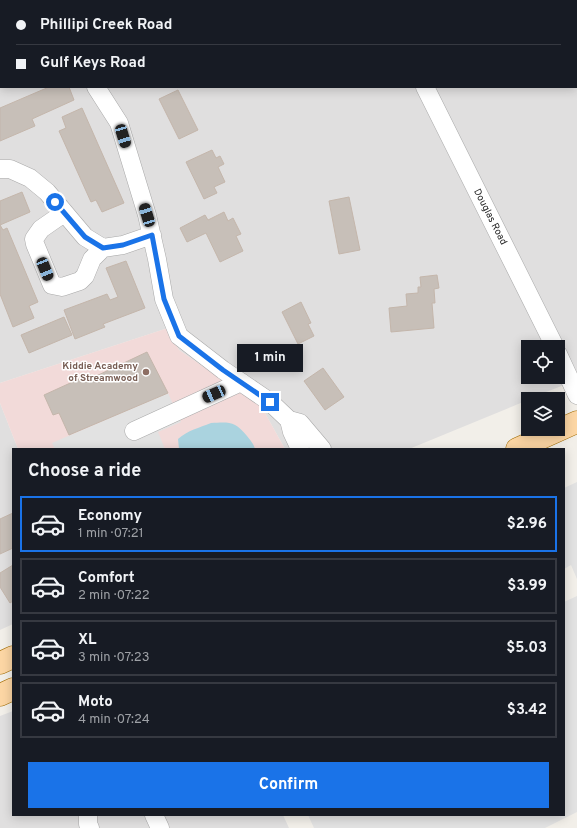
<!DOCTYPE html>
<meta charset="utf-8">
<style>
body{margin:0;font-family:Overpass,sans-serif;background:#20242c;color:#f1f3f6;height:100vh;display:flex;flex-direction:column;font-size:15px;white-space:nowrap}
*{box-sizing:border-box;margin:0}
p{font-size:13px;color:#9ea1a6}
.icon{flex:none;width:22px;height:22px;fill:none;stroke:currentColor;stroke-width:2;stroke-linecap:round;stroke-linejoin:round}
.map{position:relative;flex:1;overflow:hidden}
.panel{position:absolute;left:12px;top:448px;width:553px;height:368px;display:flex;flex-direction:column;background:#171b24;border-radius:0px;box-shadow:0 2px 10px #0003}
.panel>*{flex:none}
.hud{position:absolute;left:0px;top:0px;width:577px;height:88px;box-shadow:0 2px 10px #0003;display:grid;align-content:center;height:88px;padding:0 16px;background:#171b24}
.controls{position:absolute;left:521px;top:340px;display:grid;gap:8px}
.controls a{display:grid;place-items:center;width:44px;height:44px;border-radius:0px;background:#171b24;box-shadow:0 2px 10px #0003;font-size:20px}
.end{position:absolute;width:18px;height:18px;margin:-9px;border:5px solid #1a73e8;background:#fff;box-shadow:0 0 0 2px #fff}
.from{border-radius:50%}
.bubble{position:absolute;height:28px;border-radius:0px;background:#171b24;box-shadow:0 2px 10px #0003;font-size:13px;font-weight:700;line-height:28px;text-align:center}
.car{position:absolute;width:12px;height:24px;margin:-12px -6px;border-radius:5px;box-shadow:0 0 3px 1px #0007;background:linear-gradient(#222 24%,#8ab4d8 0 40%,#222 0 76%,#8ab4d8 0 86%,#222 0)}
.hud b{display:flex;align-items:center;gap:14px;height:38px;font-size:15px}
.hud b+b{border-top:1px solid #363941}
.hud i{width:10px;height:10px;background:#f1f3f6}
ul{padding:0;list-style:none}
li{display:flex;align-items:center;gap:12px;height:56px;margin:0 8px 6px;padding:0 8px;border:2px solid #363941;border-radius:0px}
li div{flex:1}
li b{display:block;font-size:15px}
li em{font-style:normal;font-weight:700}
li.selected{border-color:#1a73e8}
li>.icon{width:36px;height:36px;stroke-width:1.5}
h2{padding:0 16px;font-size:18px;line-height:48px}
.action{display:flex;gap:8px;margin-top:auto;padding:8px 16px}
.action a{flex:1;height:46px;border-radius:0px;background:#1a73e8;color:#fff;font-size:16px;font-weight:700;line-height:46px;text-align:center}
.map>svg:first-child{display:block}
.residential{fill:#e0dfdf;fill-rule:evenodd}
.commercial{fill:#f2dad9}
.parking{fill:#e2e2e2}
.water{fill:#aad3df}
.building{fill:#c7bfb8;stroke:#c4b6ab}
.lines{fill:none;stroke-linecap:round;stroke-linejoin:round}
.minor-casing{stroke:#a9a9a9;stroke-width:19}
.major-casing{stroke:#a06b00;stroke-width:23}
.minor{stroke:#fff;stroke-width:18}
.major{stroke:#fcd6a4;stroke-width:22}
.route{stroke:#1a73e8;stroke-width:5}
.education-dot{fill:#8d6e63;stroke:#fff;stroke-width:1.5}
.labels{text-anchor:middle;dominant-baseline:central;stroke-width:3;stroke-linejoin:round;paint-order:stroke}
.street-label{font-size:10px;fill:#222;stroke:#fff}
.education-label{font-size:10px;font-weight:bold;fill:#785e54;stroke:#fff;text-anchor:end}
</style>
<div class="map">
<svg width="577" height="828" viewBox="0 0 577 828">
<rect width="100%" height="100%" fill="#f2efe9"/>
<!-- residential -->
<path class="residential" d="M0,0H577V380L528,399V400L409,449H285L261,406L179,350L168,328L0,383ZM1,1H576V87H1ZM528,347H558V377H528Z
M0,403L18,449H13V624L0,630Z
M13,711V815H283L289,828H0V716Z"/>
<!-- commercial -->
<path class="commercial" d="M168,328L179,350L261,406L285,449H18L0,403V383Z"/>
<!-- parking -->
<path class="parking" d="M168,393L181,422L158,432L165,449H55L52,443Z
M577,482V579L571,565L564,569V488Z
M577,596V812L545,828H314L308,815H564V602Z"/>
<!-- water -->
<path class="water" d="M211,423C229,422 235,421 247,436C250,440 254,444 255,449H179L178,439C188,430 199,428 211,423Z"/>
<!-- building -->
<path class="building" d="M57,0H86V1H58Z
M475,0H494L495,1H475Z
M49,87H69L74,100L32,119L35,126L0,141V108Z
M178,90L198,130L179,139L159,99Z
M82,108L124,203L102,212L96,200L91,202L59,131L66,128L62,117Z
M212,150L216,158L220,156L224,164L218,167L225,182L214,187L217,193L204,199L186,162Z
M22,192L30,212L0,225L3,230L7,228L38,302L29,306L34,318L13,327L0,294V201Z
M349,197L360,250L339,254L329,201Z
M224,212L228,221L233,218L241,234L236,236L243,251L220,262L206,233L187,242L180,228L205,215L208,220Z
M126,261L145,308L103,324L105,327L75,339L64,310L107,294L110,300L118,297L106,268Z
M437,275L439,288L434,289L435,303H432L434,328L391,332L389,308L407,306L406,294L418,293V287H421L420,277Z
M301,302L311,323L308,324L314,336L298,344L282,312Z
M64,317L72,335L29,353L21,335Z
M147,352L168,393L69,435L59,413L53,415L44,395L90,374L92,378Z
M323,368L344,397L325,410L304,381Z
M13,513V548L0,554V519Z
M13,565V601L10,603L0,587V573Z"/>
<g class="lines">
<!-- minor casing -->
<g class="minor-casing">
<path id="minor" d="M17,0L18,1
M391,0V1
M96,87L119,123L147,215L157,259L164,299L179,336L223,370L270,402L289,420L300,423L322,449
M425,87L555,347
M0,169H10L30,178L47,192L85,237L103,248L123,245L152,235
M64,213L41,229L34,239L35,244L52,285L62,287L80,281L85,276L92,259L103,248
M558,354L577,395
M289,420L292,432L300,449
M134,431L241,382
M88,815V824L90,828
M154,815L160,828"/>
</g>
<!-- major casing -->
<g class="major-casing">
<path id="major" d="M517,449L577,422
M0,663L13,657
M0,695L13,689"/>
</g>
<!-- minor -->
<use href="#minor" class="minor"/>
<!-- major -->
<use href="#major" class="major"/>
</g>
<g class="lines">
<!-- route -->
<path class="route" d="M55,202L85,237L103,248L123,245L152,235L164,299L179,336L223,370L270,402"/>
</g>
<!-- markers -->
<circle class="education-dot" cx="146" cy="372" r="4"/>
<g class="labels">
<!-- street labels -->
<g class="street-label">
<text transform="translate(490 217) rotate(63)">Douglas Road</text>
</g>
<!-- education labels -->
<g class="education-label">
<text x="138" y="366">Kiddie Academy<tspan x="138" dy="12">of Streamwood</tspan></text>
</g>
</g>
</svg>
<div class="controls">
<a><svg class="icon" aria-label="locate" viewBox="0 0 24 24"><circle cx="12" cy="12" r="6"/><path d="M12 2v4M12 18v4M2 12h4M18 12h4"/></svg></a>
<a><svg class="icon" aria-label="layers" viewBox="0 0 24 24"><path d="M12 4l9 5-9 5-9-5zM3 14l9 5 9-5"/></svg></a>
</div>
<i class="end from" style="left:55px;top:202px"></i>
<i class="end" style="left:270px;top:402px"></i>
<div class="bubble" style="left:237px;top:344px;width:66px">1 min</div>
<i class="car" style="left:123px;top:136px;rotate:163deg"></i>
<i class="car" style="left:147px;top:215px;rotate:343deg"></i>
<i class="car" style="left:45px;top:269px;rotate:158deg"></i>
<i class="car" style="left:214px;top:394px;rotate:246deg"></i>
<div class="hud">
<b><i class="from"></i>Phillipi Creek Road</b>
<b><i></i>Gulf Keys Road</b>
</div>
<section class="panel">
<h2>Choose a ride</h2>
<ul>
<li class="selected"><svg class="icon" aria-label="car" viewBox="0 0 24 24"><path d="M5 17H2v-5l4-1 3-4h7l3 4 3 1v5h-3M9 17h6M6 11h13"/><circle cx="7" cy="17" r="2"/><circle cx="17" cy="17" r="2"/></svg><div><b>Economy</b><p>1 min · 07:21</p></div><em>$2.96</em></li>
<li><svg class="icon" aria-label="car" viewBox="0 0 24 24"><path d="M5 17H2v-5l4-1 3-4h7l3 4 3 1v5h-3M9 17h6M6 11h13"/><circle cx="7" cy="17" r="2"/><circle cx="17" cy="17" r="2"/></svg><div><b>Comfort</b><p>2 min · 07:22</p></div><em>$3.99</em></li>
<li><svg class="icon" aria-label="car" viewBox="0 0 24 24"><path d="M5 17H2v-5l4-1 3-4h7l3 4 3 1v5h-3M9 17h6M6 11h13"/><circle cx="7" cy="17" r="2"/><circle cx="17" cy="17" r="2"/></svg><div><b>XL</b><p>3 min · 07:23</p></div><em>$5.03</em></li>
<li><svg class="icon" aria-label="car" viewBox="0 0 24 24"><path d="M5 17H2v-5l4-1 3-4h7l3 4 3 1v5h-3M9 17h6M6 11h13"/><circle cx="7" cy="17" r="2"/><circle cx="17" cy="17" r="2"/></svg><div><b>Moto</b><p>4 min · 07:24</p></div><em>$3.42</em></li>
</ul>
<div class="action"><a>Confirm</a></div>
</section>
</div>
